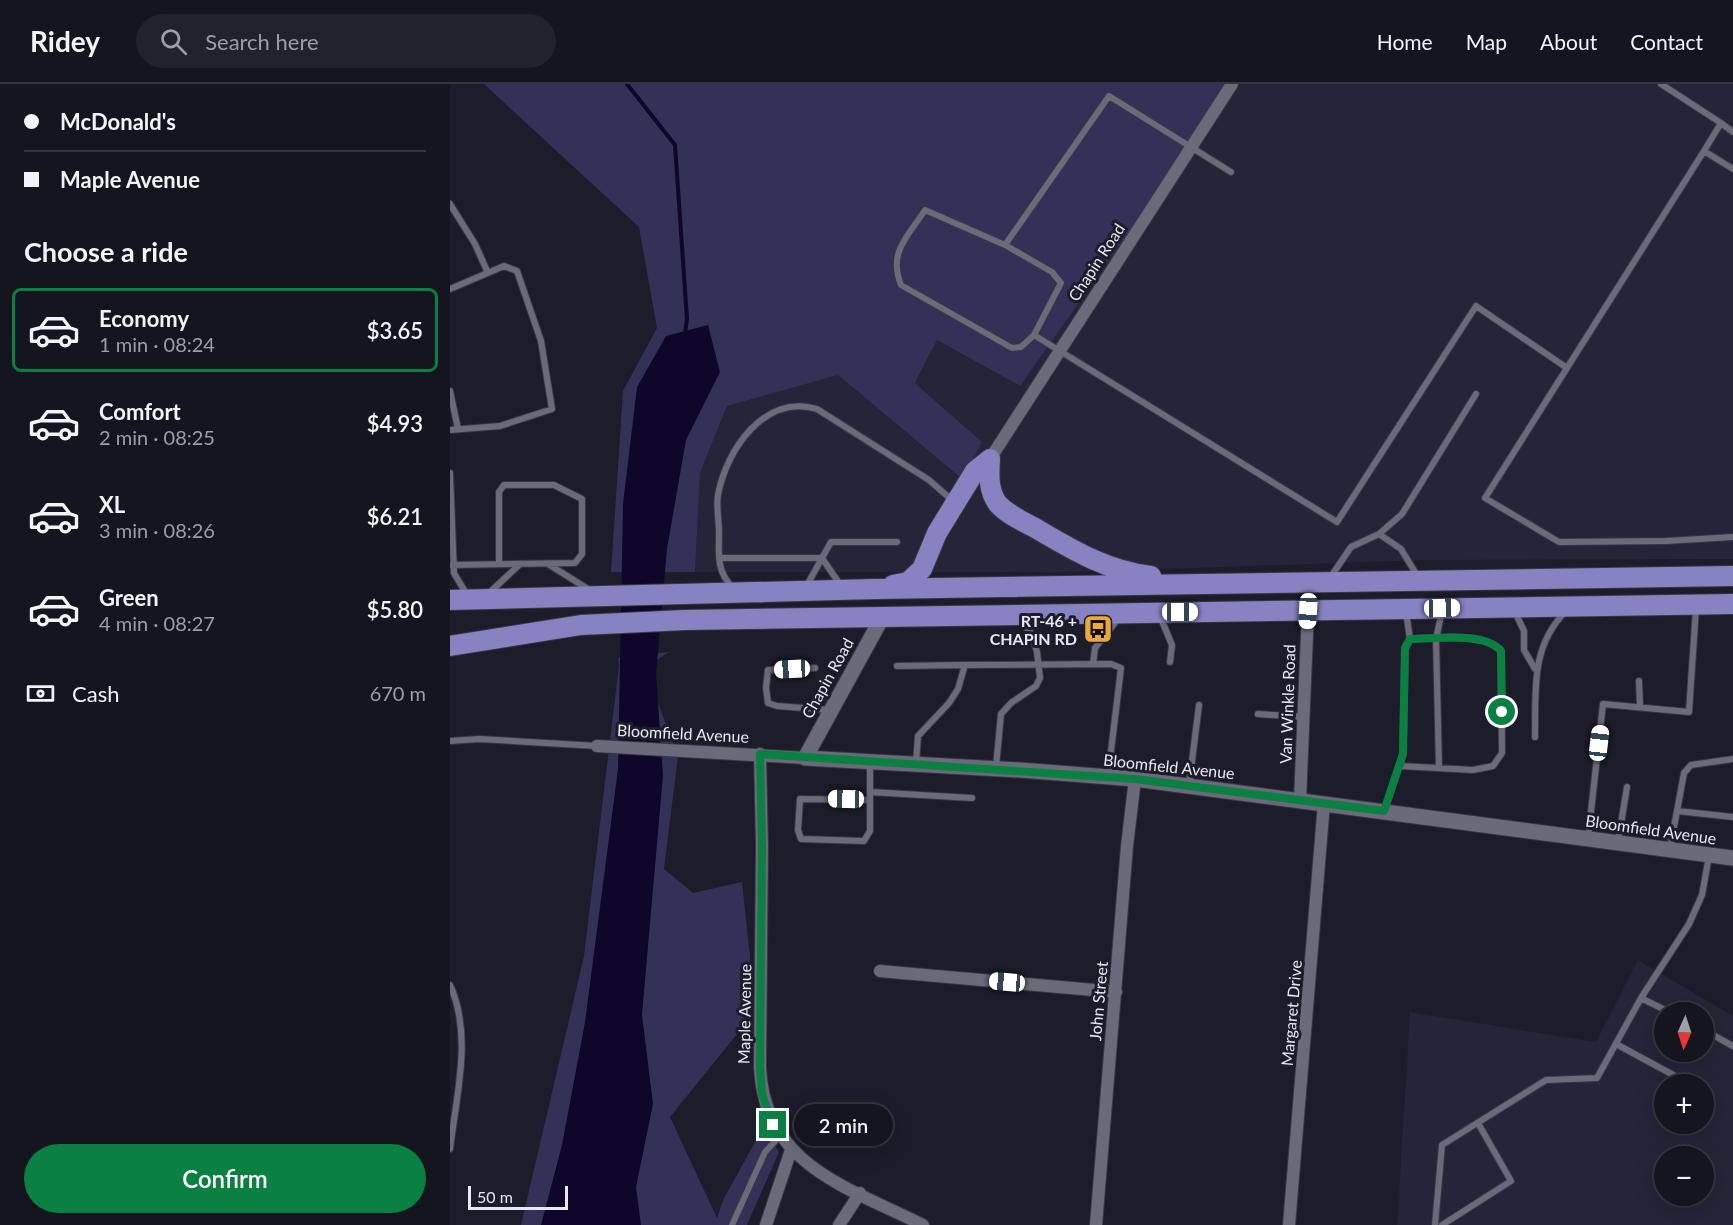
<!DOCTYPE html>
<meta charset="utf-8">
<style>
body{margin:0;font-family:Lato,sans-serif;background:#22222d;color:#f1f3f6;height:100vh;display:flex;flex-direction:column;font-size:22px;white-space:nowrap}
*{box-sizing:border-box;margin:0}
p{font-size:20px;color:#9d9fa5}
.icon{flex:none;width:33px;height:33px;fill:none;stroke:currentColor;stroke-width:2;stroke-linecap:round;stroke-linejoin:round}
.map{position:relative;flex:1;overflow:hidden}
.side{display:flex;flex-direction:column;background:#151520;width:450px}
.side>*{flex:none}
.hud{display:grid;align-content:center;height:132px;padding:0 24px;background:#151520}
.needle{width:39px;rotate:183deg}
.buttons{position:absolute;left:1204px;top:918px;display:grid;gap:12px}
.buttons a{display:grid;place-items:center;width:60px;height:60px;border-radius:50%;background:#151520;box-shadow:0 6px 24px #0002,0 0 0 2px #34343e;font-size:30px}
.scale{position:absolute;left:18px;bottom:15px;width:100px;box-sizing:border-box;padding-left:6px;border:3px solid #e8e8f2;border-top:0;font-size:16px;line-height:21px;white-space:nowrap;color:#e8e8f2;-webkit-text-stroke:4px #1c1c2a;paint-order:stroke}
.end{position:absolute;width:27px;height:27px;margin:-14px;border:8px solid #0b8043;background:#fff;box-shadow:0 0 0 3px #fff}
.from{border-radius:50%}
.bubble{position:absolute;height:42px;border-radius:21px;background:#151520;box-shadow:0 6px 24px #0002,0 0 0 2px #34343e;font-size:20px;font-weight:600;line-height:42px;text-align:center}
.car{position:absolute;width:18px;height:36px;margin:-18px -9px;border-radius:8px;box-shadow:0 0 4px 2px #0007;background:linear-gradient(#fff 24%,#345 0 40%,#fff 0 76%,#345 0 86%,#fff 0)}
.hud b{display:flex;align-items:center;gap:21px;height:57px;font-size:22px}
.hud b+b{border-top:2px solid #34343e}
.hud i{width:15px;height:15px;background:#f1f3f6}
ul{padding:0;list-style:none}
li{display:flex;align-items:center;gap:18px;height:84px;margin:0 12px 9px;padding:0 12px;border:3px solid transparent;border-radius:9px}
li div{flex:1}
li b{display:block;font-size:22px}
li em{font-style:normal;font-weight:600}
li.active{border-color:#0b8043}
li>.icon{width:54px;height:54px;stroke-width:1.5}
h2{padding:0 24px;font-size:27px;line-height:72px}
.pay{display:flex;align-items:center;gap:15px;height:66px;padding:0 24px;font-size:22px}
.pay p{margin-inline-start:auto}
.action{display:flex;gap:12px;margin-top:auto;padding:12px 24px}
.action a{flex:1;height:69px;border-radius:36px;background:#0b8043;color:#fff;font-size:24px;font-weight:600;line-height:69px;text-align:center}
header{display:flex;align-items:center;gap:36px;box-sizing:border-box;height:84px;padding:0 30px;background:#151520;border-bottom:2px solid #34343e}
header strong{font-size:28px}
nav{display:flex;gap:33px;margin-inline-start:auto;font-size:21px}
.search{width:420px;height:54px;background:#22222d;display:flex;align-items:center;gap:15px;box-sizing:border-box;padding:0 21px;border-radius:33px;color:#9d9fa5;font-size:22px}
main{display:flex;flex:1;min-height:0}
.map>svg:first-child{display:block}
.built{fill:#252438;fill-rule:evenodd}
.green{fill:#343158}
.water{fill:#0e072a}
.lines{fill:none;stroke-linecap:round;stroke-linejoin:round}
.stream{stroke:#0e072a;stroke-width:4}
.service-casing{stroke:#383843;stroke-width:8}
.minor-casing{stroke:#383843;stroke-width:14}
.tertiary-casing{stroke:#383843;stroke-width:17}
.trunk-casing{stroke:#383843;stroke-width:22}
.service{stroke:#6a6a7b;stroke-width:6}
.minor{stroke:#6a6a7b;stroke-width:12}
.tertiary{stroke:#6a6a7b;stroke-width:15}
.trunk{stroke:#8783c3;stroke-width:20}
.route{stroke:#0b8043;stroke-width:8}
.labels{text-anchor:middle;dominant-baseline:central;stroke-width:6;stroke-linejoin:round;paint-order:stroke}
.street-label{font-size:16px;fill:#e8e8f2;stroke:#1c1c2a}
.poi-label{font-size:16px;font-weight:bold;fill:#e8e8f2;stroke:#1c1c2a;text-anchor:end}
</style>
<header>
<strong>Ridey</strong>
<div class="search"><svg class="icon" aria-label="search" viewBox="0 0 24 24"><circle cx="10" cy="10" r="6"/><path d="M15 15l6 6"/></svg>Search here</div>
<nav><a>Home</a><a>Map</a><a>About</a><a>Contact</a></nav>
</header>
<main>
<section class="side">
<div class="hud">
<b><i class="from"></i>McDonald's</b>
<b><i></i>Maple Avenue</b>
</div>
<h2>Choose a ride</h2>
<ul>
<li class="active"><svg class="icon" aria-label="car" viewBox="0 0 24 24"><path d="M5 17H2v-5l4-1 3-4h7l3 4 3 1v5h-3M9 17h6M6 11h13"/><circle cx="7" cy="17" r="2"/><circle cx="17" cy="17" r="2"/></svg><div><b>Economy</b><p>1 min · 08:24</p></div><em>$3.65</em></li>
<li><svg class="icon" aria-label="car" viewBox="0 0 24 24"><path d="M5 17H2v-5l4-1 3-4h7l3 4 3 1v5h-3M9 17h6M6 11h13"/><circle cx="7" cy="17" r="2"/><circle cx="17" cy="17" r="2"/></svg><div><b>Comfort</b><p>2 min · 08:25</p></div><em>$4.93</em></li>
<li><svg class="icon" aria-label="car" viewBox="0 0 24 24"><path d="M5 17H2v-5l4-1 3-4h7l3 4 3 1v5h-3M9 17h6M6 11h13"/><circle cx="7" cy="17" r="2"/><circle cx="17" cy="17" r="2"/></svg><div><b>XL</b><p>3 min · 08:26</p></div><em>$6.21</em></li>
<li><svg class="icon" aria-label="car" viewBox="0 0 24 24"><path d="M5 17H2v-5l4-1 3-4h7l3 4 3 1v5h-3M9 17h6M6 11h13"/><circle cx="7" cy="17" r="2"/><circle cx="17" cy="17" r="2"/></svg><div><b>Green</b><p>4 min · 08:27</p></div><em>$5.80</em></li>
</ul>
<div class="pay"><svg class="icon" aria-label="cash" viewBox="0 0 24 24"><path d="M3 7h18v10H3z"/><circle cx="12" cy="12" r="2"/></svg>Cash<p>670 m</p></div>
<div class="action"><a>Confirm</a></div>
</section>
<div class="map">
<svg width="1283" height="1141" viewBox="0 0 1283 1141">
<rect width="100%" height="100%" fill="#1c1c2a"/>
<!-- built -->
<path class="built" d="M780,0H1283V475L976,476L629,488H245L250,389L277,322L388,291L512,396L532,358L465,299L487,256L569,302Z
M1188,876L1283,932V1141H947L960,928L1146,958ZM1215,928H1254V968H1215ZM1215,1000H1254V1040H1215ZM1215,1072H1254V1112H1215Z"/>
<!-- green -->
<path class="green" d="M34,0H780L744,56L570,302L487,256L465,299L532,358L513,396L388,291L277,322L250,389L245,488H161L173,307L207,244L189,143Z
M219,568L195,584L228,672L214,785L243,809L292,798L300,872L299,935L220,1033L267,1134L274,1114L313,1044L329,1068L297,1141H71L134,872L169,582L168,574Z"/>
<!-- water -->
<path class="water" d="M258,241L270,288L236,356L217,465L206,590L213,691L192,931L203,1020L186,1103L191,1141H91L112,1061L135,938L168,685L173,420L187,303L216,252Z"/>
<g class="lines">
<!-- stream -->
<path class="stream" d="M177,0L225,61L237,235L235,249"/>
<!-- service casing -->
<g class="service-casing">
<path id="service" d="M1211,0L1271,39L1254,67L1283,85
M1271,39L1283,48
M1254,67L1035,414L1109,458L1216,457L1283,453
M781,88L659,12L555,161L475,126C457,154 438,168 451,201L562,264L571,263L584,251L887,438L1026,222L1117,284
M0,120L25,160L38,189
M555,161L602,188L611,199L584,251
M0,205L54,182L67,187L91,257L102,325L50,342L0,346
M0,307L8,345
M0,389L4,489L17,511
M929,450L952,430L1026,310
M269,474H372L381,458H447
M98,480L138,505
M0,481L125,479L132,470V415L104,401H54L49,408V480
M880,494L901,463L929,450L951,465L968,493
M282,503C266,486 269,470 269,448C269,436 266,422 268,411C276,366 315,309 367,325L479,396L503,417
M356,503L372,474L391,502
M38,510L70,480
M1065,528L1074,547V566L1085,585
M710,532L722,561L720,578
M643,580L645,564L668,535
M447,582L515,581
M365,584L318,586L316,604L318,619L327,622L379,626
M1189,597L1190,623
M808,630L853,633
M1085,653C1086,607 1080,563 1116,527
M0,657L29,655L147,662
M466,679L468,652L499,619L508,605L515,581L661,580L671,584L658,692
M951,682L1023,686L1043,682L1052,669L1051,567C1035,547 985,555 960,555
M546,683L551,630L561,619L586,602L590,594L587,568L582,550L568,535
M989,684L986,555L992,527
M739,701L749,621
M420,708L522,714
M420,716L350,715L348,746L351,755L414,757L420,747V678
M934,727L953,670L955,564L960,555L956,528
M1227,727L1283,733
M1138,754L1153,620L1239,628L1246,524
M1168,758L1177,703
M1220,765L1234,689L1241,681L1283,675
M0,901C23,951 6,1013 0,1065
M1219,928L1191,914L1239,840L1252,811L1259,772
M1254,946L1283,962
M1166,960L1240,1000
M1254,1008L1256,1009
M282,1141L315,1068L330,1052
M985,1141L992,1061L1096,996L1147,994L1191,914
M992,1141L1061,1097L1028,1039"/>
</g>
<!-- minor casing -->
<g class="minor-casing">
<path id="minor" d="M540,375L782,0
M147,662L355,674
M310,670L312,762L310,983C314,1081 397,1103 473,1141
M850,716L858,527
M430,887L666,908
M316,1141L341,1066
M389,1141L410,1109
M646,1141L677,762L685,695
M839,1141L874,719"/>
</g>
<!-- tertiary casing -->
<g class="tertiary-casing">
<path id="tertiary" d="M433,532L355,674L570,686L685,695L1283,774"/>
</g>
<!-- trunk casing -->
<g class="trunk-casing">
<path id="trunk" d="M540,375C539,390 538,407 548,420C558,431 574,438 587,445C624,467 658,487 701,492
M443,501L458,498L472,485L487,449L525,387L540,375
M0,516L425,505L1283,492
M0,562L131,541L235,536L1283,520"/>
</g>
<!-- service -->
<use href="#service" class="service"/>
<!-- minor -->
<use href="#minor" class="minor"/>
<!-- tertiary -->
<use href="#tertiary" class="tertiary"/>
<!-- trunk -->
<use href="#trunk" class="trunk"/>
</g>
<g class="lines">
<!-- route -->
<path class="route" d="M323,1041L312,1010L310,983L312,762L310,670L685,695L934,727L953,670L955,564L960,555C985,555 1035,547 1051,567L1052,628"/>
</g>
<!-- icons -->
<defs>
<g id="bus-square" transform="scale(1.5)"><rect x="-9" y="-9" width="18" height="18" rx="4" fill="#eca93a" stroke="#1c1c2a"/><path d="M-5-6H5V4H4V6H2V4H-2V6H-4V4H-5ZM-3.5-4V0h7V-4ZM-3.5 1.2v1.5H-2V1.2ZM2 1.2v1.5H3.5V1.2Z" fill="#111"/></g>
</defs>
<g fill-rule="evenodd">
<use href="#bus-square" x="648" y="545"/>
</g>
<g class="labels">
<!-- street labels -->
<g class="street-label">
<text transform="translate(646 178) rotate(-57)">Chapin Road</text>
<text transform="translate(377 594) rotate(-61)">Chapin Road</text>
<text transform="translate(837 620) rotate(-88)">Van Winkle Road</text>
<text transform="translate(233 649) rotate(3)">Bloomfield Avenue</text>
<text transform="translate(719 682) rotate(6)">Bloomfield Avenue</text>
<text transform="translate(1201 745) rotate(8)">Bloomfield Avenue</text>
<text transform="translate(648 917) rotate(-85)">John Street</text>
<text transform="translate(841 929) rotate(-85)">Margaret Drive</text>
<text transform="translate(294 930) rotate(-89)">Maple Avenue</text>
</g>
<!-- poi labels -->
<g class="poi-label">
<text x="627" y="536">RT-46 +<tspan x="627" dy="18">CHAPIN RD</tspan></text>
</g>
</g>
</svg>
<div class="buttons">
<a><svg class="needle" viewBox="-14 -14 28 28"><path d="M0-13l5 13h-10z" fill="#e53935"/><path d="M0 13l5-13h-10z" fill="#9d9fa5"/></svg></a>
<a>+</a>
<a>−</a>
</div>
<div class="scale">50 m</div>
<i class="end from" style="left:1052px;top:628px"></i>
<i class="end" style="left:323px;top:1041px"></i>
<div class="bubble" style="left:344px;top:1020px;width:99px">2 min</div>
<i class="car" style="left:992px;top:524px;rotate:89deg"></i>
<i class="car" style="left:858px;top:527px;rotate:183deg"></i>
<i class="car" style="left:730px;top:528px;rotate:90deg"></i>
<i class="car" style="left:342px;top:585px;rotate:267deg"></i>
<i class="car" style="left:1149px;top:659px;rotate:7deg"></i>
<i class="car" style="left:396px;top:715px;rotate:271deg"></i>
<i class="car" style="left:557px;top:898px;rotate:275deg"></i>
</div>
</main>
